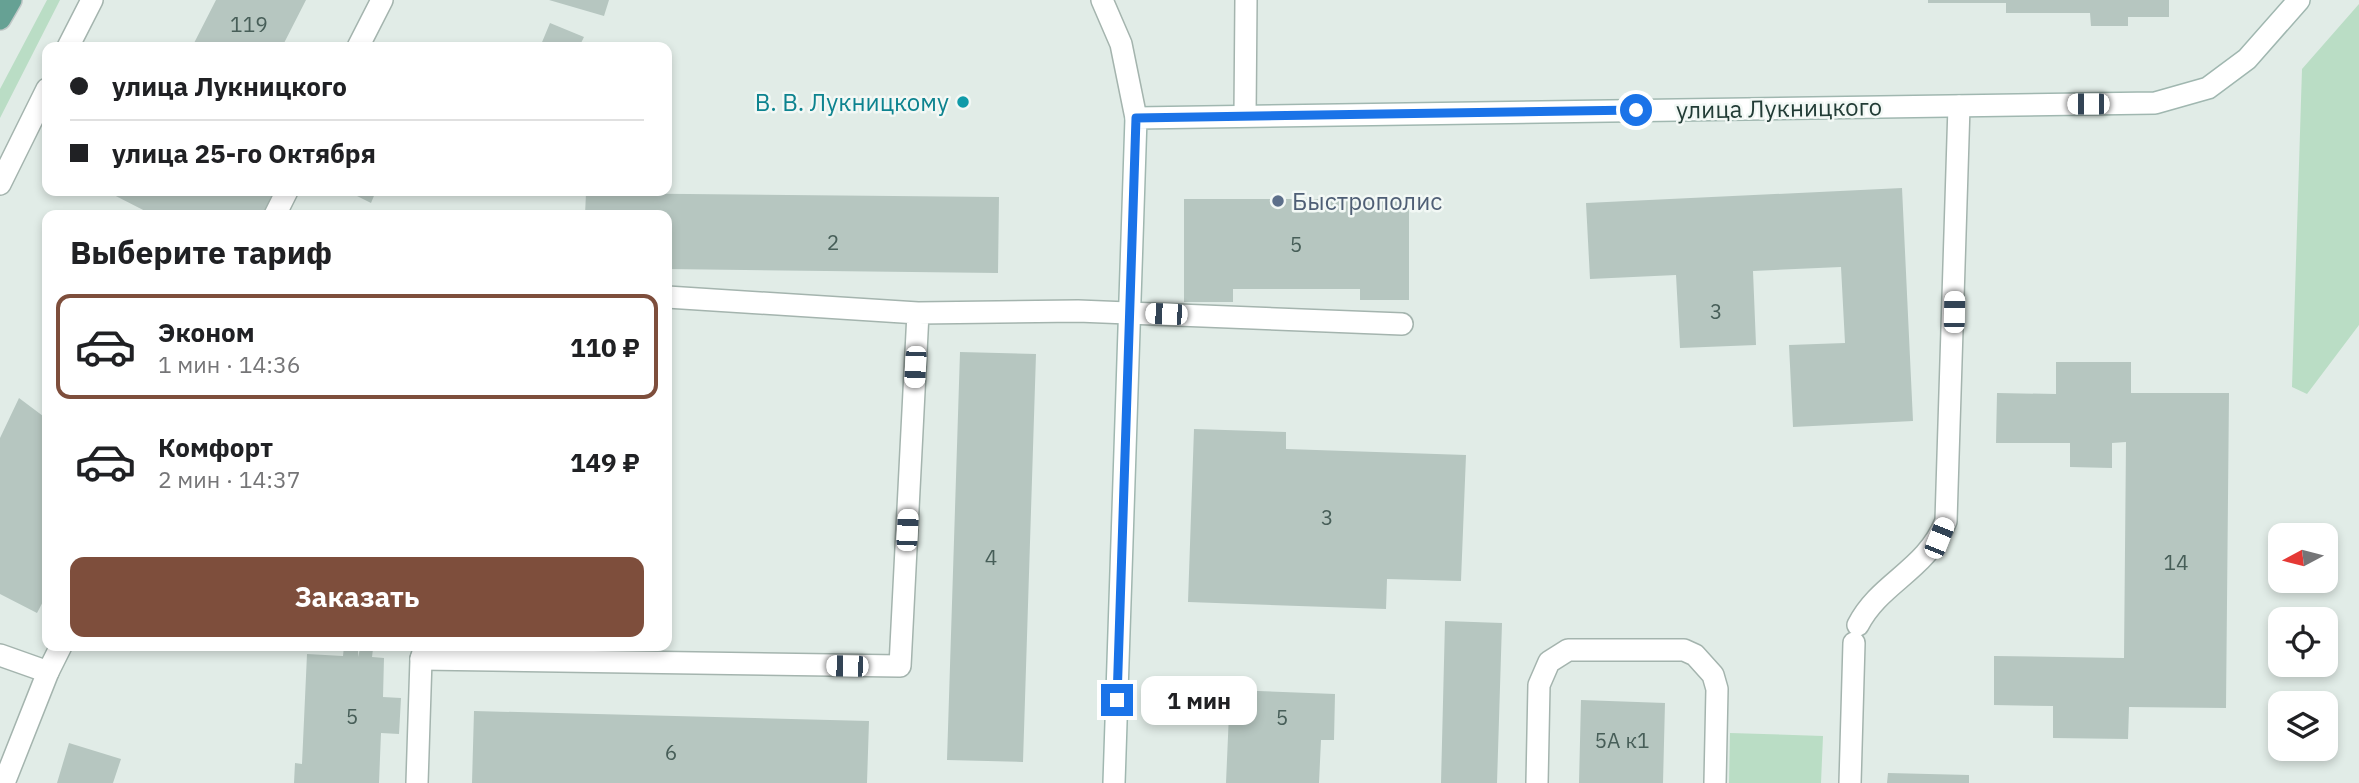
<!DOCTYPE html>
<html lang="ru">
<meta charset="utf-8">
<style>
body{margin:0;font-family:"IBM Plex Sans",sans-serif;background:#f6f6f6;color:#202124;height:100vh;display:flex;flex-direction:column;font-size:26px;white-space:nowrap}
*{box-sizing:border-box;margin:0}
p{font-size:23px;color:#757577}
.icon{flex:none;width:38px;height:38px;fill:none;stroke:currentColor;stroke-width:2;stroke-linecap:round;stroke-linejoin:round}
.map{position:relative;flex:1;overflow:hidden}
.panel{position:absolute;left:42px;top:210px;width:630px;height:441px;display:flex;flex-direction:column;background:#fff;border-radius:14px;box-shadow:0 4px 10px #0003}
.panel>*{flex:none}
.banner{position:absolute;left:42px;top:42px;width:630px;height:154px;border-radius:14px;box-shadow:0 4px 10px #0003;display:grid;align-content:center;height:154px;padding:0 28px;background:#fff}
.needle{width:46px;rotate:263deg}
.controls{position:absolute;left:2268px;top:523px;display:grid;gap:14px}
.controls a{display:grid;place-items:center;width:70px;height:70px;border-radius:14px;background:#fff;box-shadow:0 4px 10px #0003;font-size:35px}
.end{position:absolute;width:32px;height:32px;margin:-16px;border:9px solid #1a73e8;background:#fff;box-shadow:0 0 0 4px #fff}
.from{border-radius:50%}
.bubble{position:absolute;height:49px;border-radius:14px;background:#fff;box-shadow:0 4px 10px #0003;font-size:23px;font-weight:800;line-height:49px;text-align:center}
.car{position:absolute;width:21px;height:42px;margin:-21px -10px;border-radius:9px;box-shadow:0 0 5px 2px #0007;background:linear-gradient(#fff 24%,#345 0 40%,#fff 0 76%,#345 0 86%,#fff 0)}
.banner b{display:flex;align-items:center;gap:24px;height:66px;font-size:26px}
.banner b+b{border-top:2px solid #e0e0e0}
.banner i{width:18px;height:18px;background:#202124}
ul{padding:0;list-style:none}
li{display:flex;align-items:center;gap:21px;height:105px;margin:0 14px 10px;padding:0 14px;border:4px solid transparent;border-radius:14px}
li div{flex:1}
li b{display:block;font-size:26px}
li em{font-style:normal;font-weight:800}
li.current{border-color:#7e4e3c}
li>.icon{width:63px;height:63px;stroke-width:1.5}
h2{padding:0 28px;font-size:32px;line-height:84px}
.button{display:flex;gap:14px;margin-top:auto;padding:14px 28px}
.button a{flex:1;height:80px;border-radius:14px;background:#7e4e3c;color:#fff;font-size:28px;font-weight:800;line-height:80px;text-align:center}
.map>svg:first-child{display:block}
.green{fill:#baddc5}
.building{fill:#b6c6c0}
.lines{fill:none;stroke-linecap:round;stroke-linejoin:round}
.lane-casing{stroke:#a4b4ae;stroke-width:24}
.street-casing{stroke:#a4b4ae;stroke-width:24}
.secondary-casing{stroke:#a0b7b0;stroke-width:24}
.primary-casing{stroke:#c1c8c7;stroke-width:24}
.lane{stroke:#fff;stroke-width:21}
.street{stroke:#fff;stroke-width:21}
.secondary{stroke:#fff;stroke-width:21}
.primary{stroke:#66a194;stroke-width:21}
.route{stroke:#1a73e8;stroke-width:9}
.culture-dot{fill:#0f9aa8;stroke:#f2f8f5;stroke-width:2.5}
.service-dot{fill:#5c6f8a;stroke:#f2f8f5;stroke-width:2.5}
.labels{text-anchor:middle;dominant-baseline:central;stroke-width:5;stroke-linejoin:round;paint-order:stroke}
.number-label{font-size:21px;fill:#475e58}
.culture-label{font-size:24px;fill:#0d838f;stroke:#f2f8f5;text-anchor:end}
.street-label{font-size:24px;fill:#223c36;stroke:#f2f8f5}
.service-label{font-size:24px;fill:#4e5e75;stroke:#f2f8f5;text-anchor:start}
</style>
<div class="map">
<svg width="2359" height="783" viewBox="0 0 2359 783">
<rect width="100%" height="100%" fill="#e1ece7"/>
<!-- green -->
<path class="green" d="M47,0H60L0,118V89Z
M2359,4V325L2307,394L2292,387L2302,69Z
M1730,733L1823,736L1821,783H1729Z"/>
<!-- building -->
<path class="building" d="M216,0H306L282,47H192Z
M549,0H609L604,16Z
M1928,0H2169V17H2128V26H2091L2090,13H2006V3H1928Z
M550,23L584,37L579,47H540Z
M1902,188L1913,421L1793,427L1789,345L1845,343L1841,267L1753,271L1756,345L1680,348L1676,275L1590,279L1586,203Z
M106,191H277L264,215H153Z
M347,191H376L371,203Z
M586,193L999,197L998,273L667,269V215H585Z
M1184,199H1409V300H1360V289H1233V302H1184Z
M960,352L1036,354L1023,762L947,760Z
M2056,362H2131V393H2229L2226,708L2129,707L2128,739L2053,738V706L1994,705V656L2124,658L2126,442L2112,443V468L2070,467V443H1996L1997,393L2056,394Z
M19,398L47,419V594L37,613L0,594V438Z
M1194,429L1286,432V449L1466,455L1461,581L1387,579L1386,609L1188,602Z
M1445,621L1502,623L1497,783H1441Z
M344,646H358V657L360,649H373L372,657L384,658L383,697L401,698L399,734L381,733L379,783H294L295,763L302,764L307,654L343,656Z
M1230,690L1335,694L1334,740H1321L1319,783H1226Z
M1581,700L1665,703L1663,783H1579Z
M474,711L869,721L867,783H472Z
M69,743L121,759L113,783H57Z
M1888,773L1969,775V783H1887Z"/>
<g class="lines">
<!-- lane casing -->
<g class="lane-casing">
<path id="lane" d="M1102,0L1121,44L1136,118
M667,297L918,313L1078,311L1402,324
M1858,625C1880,582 1926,571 1946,521L1959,106
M0,655L48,672L4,783
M421,659L900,666L918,313
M1537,783L1539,685L1549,662L1568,650H1684L1695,655L1713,675L1717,689L1715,783
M1850,783L1854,643"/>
</g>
<!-- street casing -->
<g class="street-casing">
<path id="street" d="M68,47L92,0
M358,47L382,0
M1245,115L1246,0
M0,184L47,89
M275,215L287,191
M48,672L61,646
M417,783L421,659L425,646"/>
</g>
<!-- secondary casing -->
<g class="secondary-casing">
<path id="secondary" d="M1114,783L1136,118L2155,103L2208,88L2247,59L2299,0"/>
</g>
<!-- primary casing -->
<g class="primary-casing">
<path id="primary" d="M0,19L11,0"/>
</g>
<!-- lane -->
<use href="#lane" class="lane"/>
<!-- street -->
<use href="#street" class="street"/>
<!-- secondary -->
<use href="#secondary" class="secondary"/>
<!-- primary -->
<use href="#primary" class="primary"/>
</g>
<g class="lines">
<!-- route -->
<path class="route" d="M1117,700L1136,118L1636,110"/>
</g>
<!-- markers -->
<circle class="culture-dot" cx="963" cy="102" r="7"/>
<circle class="service-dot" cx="1278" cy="201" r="7"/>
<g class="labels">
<!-- number labels -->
<g class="number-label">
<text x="249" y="24">119</text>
<text x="833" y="242">2</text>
<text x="1296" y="244">5</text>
<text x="1716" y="311">3</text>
<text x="1327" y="517">3</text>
<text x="991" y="557">4</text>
<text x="2176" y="562">14</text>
<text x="352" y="716">5</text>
<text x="1282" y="717">5</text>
<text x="1622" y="740">5А к1</text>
<text x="671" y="752">6</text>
</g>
<!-- culture labels -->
<g class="culture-label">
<text x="949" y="102">В. В. Лукницкому</text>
</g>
<!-- street labels -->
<g class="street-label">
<text transform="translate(1779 108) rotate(-1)">улица Лукницкого</text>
</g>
<!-- service labels -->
<g class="service-label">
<text x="1292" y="201">Быстрополис</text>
</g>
</g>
</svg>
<div class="controls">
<a><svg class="needle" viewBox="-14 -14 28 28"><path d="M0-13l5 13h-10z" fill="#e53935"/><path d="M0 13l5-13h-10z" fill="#757577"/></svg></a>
<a><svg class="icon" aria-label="locate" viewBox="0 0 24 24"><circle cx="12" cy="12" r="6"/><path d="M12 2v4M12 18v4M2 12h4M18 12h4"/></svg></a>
<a><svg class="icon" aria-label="layers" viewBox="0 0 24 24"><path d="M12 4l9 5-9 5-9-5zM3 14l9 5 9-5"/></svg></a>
</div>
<i class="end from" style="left:1636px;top:110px"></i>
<i class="end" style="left:1117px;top:700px"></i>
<div class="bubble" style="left:1141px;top:676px;width:116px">1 мин</div>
<i class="car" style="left:2088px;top:104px;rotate:270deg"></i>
<i class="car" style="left:1954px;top:312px;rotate:1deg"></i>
<i class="car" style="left:1166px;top:314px;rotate:272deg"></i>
<i class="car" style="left:915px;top:367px;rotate:183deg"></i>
<i class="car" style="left:907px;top:530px;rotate:3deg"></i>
<i class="car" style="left:1939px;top:538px;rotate:22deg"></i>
<i class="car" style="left:847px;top:666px;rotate:271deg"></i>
<div class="banner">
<b><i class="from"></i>улица Лукницкого</b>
<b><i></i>улица 25-го Октября</b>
</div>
<section class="panel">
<h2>Выберите тариф</h2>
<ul>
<li class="current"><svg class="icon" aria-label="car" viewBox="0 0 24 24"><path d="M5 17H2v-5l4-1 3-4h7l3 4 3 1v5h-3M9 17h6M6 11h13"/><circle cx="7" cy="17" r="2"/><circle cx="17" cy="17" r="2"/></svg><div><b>Эконом</b><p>1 мин · 14:36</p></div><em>110 ₽</em></li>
<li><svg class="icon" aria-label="car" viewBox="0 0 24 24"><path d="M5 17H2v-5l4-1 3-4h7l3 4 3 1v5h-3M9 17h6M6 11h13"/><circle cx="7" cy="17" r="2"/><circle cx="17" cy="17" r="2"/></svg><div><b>Комфорт</b><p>2 мин · 14:37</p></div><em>149 ₽</em></li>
</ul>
<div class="button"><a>Заказать</a></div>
</section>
</div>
